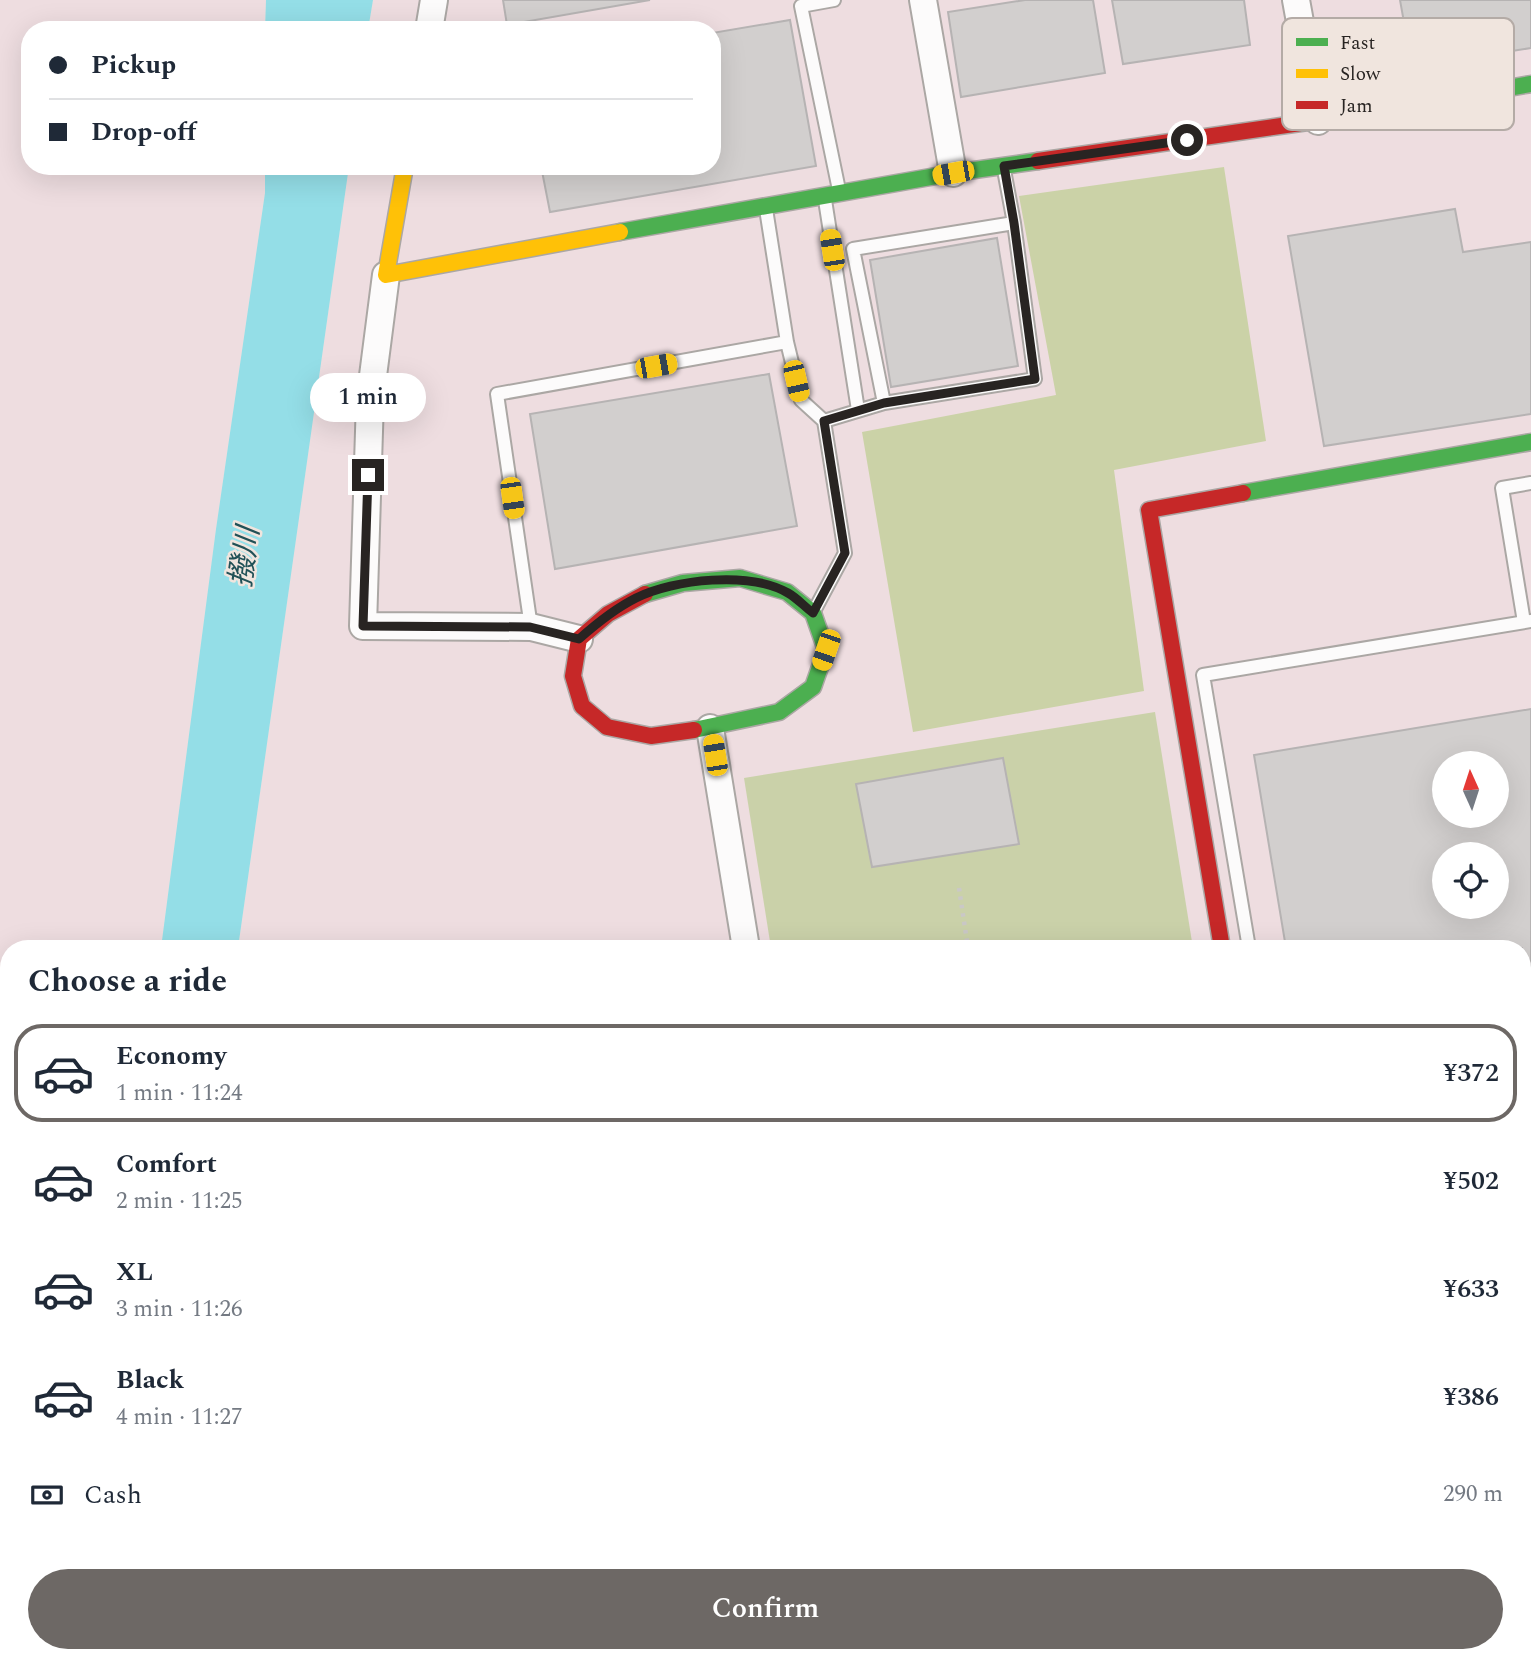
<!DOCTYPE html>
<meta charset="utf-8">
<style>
body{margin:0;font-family:Spectral,"Noto Sans JP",serif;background:#f6f6f7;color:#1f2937;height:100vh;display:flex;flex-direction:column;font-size:26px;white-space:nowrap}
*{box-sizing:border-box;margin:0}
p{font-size:23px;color:#747a83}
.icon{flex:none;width:38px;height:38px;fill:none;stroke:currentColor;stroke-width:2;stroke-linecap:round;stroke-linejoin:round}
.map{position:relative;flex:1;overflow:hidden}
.drawer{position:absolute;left:0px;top:940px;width:1531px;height:723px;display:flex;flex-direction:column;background:#fff;border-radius:28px 28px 0 0;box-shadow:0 7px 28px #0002}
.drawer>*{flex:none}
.hud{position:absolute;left:21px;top:21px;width:700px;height:154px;border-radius:28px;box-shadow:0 7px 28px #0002;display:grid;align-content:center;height:154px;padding:0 28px;background:#fff}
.needle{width:46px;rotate:357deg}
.fabs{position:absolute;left:1432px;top:751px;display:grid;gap:14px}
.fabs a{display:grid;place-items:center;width:77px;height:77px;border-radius:50%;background:#fff;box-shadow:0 7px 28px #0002;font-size:35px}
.end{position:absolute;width:32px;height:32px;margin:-16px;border:9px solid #282422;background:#fff;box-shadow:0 0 0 4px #fff}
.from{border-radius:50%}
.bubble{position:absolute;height:49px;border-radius:24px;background:#fff;box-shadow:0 7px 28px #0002;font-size:23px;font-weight:600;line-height:49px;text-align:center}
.car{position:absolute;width:21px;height:42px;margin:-21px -10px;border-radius:9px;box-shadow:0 0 5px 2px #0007;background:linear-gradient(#f5c518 24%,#345 0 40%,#f5c518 0 76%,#345 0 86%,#f5c518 0)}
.hud b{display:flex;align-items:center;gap:24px;height:66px;font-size:26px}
.hud b+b{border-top:2px solid #e0e1e3}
.hud i{width:18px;height:18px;background:#1f2937}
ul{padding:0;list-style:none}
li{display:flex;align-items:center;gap:21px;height:98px;margin:0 14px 10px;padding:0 14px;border:4px solid transparent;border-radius:28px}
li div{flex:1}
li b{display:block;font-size:26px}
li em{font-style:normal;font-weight:600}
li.selected{border-color:#6d6865}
li>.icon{width:63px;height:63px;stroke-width:1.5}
h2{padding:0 28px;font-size:32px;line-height:84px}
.pay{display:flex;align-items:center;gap:18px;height:77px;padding:0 28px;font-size:26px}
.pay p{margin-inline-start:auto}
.button{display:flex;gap:14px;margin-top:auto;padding:14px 28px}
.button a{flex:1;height:80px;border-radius:42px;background:#6d6865;color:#fff;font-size:28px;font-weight:600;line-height:80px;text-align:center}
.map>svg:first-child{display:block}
.commercial{fill:#eedde0;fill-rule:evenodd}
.green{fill:#cad1a9}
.forest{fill:#cbd2a7}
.water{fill:#94dee7}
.building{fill:#d2cfce;stroke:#b6b3b3;stroke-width:2;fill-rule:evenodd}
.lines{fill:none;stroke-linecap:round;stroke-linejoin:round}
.lane-casing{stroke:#aba7a4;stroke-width:16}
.street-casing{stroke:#aba7a4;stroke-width:30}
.fast-casing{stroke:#aba7a4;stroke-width:19}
.slow-casing{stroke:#aba7a4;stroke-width:19}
.jam-casing{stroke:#aba7a4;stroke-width:19}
.path{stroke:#cac8c6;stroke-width:4.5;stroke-dasharray:3.5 5;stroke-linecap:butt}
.lane{stroke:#fcfbfb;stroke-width:12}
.street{stroke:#fcfbfb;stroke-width:26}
.fast{stroke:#4caf50;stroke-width:16}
.slow{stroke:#ffc107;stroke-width:16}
.jam{stroke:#c62828;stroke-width:16}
.rail{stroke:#bebcbc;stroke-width:5;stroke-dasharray:10 5;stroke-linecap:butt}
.route{stroke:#282422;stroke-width:9}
.labels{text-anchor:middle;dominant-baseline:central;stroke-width:5;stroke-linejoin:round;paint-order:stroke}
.water-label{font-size:30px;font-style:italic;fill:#215157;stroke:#f0e5de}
.key{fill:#f0e5de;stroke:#b4aba6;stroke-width:2}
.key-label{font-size:19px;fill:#282422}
</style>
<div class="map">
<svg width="1531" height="1661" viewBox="0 0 1531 1661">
<rect width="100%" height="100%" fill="#ece6e2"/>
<!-- commercial -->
<path class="commercial" d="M0,0H266L265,30H30V166H265V193L216,529L161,948H9V1531L0,1532Z
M373,0H1531V1354L1523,1355L1522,948H238L349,166H712V30H368ZM1444,763H1496V816H1444ZM1444,854H1496V906H1444Z"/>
<!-- green -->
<path class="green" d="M1155,712L1193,948H771L744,778Z"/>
<!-- forest -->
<path class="forest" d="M1224,167L1266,441L1114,470L1144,691L913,732L862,432L1056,395L1019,196Z"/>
<!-- water -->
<path class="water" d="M266,0H373L368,30H265Z
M265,166H349L238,948H161L216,529L265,193Z
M46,1654H114L118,1661H47Z"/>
<!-- building -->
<path class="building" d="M503,0H650L507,25Z
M1025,0H1093L1105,73L961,97L948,12Z
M1112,0H1244L1250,45L1123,64Z
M1400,0H1531V48L1412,67Z
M790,20L816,166L550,212L541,166H712V33Z
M1455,209L1463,252L1531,242V414L1324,446L1288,236Z
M997,238L1018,366L891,387L870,260Z
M769,374L797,526L555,569L530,414Z
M1531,709V1258L1522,1259V948H1286L1254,755ZM1444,763H1496V816H1444ZM1444,854H1496V906H1444Z
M1003,758L1019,844L872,867L856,784Z"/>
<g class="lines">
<!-- lane casing -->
<g class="lane-casing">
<path id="lane" d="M834,0L801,6L839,190
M825,200L858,410
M766,209L787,342L801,400L824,421
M884,403L853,249L1014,223
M814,611L845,553L824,421L884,403L1035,379L1014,223L1004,170
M1524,622L1502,488L1531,483
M531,627L497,394L787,342
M1249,948L1203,675L1531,621
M1522,1288L1531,1286"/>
</g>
<!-- street casing -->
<g class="street-casing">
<path id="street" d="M923,0L953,173
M1296,0L1318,121
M429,30L434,0
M386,275L370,399L363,626L531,627L579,639
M710,728L746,948"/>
</g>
<!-- fast casing -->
<g class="fast-casing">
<path id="fast" d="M1336,118L1531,84
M620,232L953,173L1038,161
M1243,493L1531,442
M645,594L683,583L740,578
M694,730L779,712L813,687L826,650L813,613L787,592L740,578
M1522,1429L1531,1427
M1522,1460L1531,1459
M1522,1493L1531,1491
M1522,1525L1531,1524"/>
</g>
<!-- slow casing -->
<g class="slow-casing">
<path id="slow" d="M405,166L386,275L620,232
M0,1630L9,1629
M243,1661L375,1654"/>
</g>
<!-- jam casing -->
<g class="jam-casing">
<path id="jam" d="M1038,161L1336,118
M645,594L608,614L579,639L573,676L582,706L607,727L651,736L694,730
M1222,948L1149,510L1243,493
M13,1661L19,1654"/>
</g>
<!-- path -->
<path class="path" d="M959,888L968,948
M0,1551L9,1550"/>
<!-- lane -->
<use href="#lane" class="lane"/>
<!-- street -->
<use href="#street" class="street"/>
<!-- fast -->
<use href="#fast" class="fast"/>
<!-- slow -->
<use href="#slow" class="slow"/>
<!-- jam -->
<use href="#jam" class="jam"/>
<!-- rail -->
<path class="rail" d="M1459,1661L1518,1654"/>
</g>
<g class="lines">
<!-- route -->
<path class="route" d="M368,475L363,626L530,627L579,639C597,623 614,609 636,598C674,579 750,571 788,593C797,598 805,607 813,613L845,553L824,421L884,403L1035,379L1014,223L1004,166L1187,140"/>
</g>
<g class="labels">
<!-- water labels -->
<g class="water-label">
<text transform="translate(245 557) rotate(-82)">撥川</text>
</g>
</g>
<!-- legend -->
<rect x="1282" y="18" width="232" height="112" rx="10" class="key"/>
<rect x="1296" y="38" width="32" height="8" fill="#4caf50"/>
<rect x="1296" y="69" width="32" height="9" fill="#ffc107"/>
<rect x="1296" y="101" width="32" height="8" fill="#c62828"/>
<g class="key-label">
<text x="1340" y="49">Fast</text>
<text x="1340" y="80">Slow</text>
<text x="1340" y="112">Jam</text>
</g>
</svg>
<div class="fabs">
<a><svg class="needle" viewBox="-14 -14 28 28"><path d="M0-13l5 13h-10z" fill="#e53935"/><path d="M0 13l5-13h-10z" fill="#747a83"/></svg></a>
<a><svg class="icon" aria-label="locate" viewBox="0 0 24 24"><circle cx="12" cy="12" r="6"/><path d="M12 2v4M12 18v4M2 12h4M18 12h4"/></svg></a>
</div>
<i class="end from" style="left:1187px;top:140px"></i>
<i class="end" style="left:368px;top:475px"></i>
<div class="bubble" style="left:310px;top:373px;width:116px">1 min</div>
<i class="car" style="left:953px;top:173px;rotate:260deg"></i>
<i class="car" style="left:832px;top:250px;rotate:351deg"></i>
<i class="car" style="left:656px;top:366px;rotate:80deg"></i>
<i class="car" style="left:796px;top:381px;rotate:167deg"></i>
<i class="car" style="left:512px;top:498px;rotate:172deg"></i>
<i class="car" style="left:826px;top:650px;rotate:199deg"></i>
<i class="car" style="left:715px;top:755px;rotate:351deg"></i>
<div class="hud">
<b><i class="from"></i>Pickup</b>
<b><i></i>Drop-off</b>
</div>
<section class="drawer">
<h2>Choose a ride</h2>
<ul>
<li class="selected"><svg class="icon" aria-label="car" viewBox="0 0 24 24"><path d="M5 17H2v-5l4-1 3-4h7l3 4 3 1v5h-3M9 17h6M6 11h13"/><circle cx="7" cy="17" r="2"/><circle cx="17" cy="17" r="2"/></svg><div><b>Economy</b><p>1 min · 11:24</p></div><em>¥372</em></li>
<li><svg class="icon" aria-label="car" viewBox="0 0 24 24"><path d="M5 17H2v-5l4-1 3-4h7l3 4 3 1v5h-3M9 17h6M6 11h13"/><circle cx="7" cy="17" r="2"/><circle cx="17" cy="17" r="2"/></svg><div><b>Comfort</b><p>2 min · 11:25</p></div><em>¥502</em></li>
<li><svg class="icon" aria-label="car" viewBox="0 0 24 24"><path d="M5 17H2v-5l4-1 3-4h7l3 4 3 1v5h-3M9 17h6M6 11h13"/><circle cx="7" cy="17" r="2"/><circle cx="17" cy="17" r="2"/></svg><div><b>XL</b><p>3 min · 11:26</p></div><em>¥633</em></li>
<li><svg class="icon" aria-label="car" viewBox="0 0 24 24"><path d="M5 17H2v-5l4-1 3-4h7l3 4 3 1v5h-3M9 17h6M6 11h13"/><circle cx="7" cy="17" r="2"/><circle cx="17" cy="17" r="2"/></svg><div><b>Black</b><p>4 min · 11:27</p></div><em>¥386</em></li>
</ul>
<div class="pay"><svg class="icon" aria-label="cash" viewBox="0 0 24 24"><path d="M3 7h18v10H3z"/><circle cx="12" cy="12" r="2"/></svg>Cash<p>290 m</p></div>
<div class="button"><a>Confirm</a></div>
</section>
</div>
